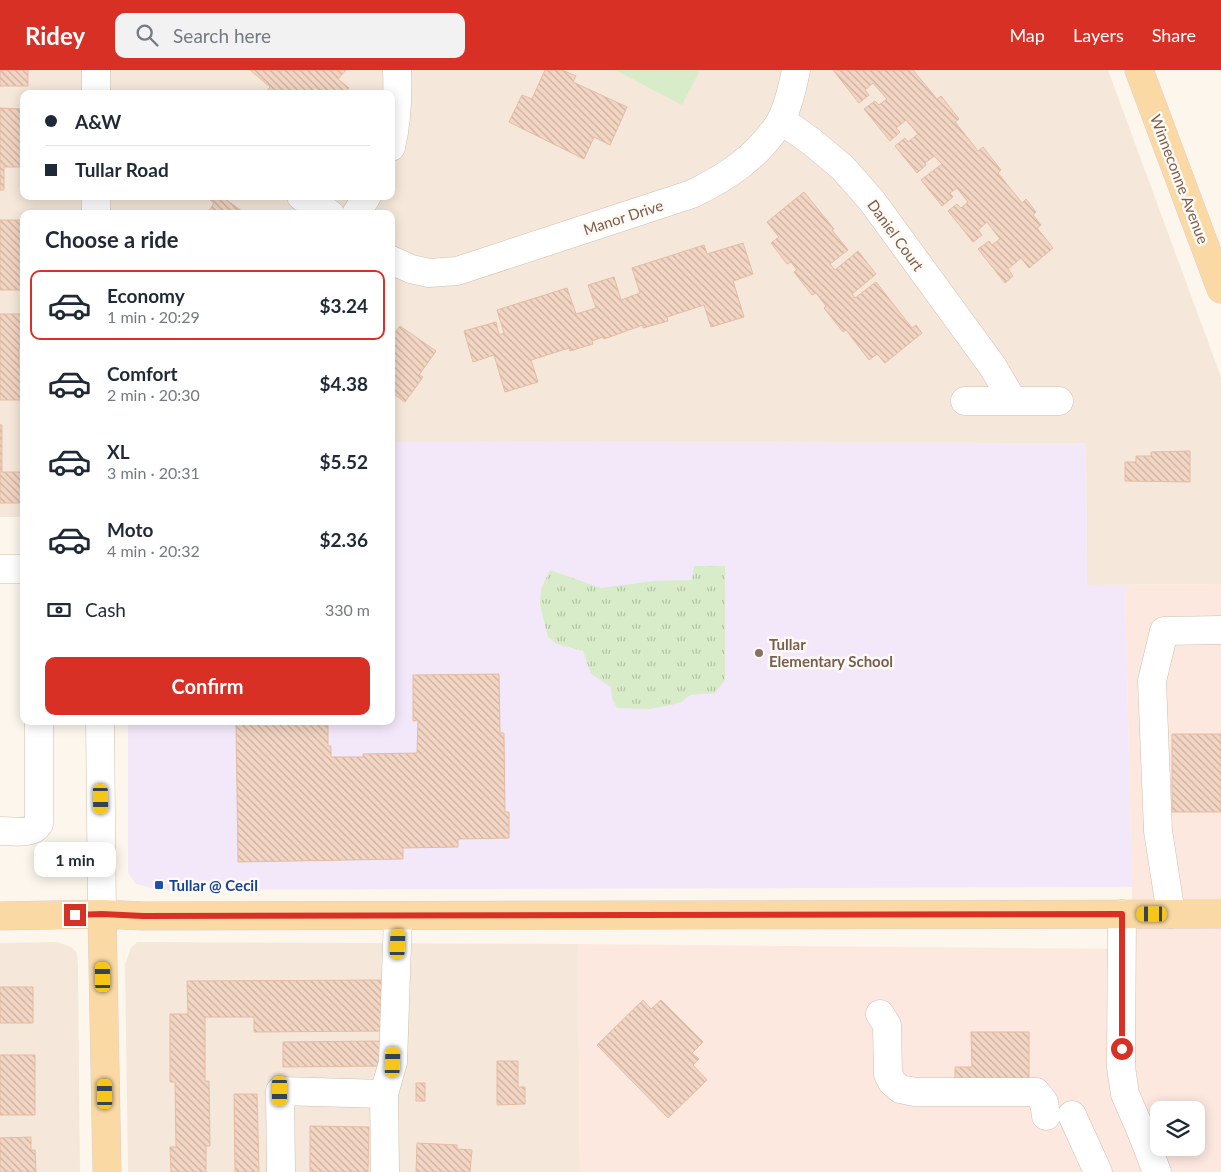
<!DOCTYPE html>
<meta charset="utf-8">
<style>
body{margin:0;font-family:Lato,sans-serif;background:#f2f2f3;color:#1f2937;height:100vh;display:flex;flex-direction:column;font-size:19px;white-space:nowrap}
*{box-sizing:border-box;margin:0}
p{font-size:16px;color:#747a83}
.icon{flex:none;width:28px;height:28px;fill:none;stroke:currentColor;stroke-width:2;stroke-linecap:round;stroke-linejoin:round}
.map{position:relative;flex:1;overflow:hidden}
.details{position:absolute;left:20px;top:140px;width:375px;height:515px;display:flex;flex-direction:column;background:#fff;border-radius:10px;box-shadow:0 2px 12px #0003}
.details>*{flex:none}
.top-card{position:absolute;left:20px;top:20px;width:375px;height:110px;border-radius:10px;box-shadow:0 2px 12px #0003;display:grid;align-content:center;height:110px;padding:0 25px;background:#fff}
.buttons{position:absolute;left:1150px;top:1031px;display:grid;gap:10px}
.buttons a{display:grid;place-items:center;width:55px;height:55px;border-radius:10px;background:#fff;box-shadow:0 2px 12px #0003;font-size:25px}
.end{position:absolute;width:22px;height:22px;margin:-11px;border:6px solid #d93025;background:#fff;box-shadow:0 0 0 2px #fff}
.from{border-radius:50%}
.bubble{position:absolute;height:35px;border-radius:10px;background:#fff;box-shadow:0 2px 12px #0003;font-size:16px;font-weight:700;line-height:35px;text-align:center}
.car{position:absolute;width:15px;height:30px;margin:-15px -8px;border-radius:6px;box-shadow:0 0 4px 1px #0007;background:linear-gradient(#f5c518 24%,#345 0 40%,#f5c518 0 76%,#345 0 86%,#f5c518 0)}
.top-card b{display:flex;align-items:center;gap:18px;height:48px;font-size:19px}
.top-card b+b{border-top:1px solid #e0e1e3}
.top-card i{width:12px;height:12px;background:#1f2937}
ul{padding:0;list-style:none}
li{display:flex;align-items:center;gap:15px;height:70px;margin:0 10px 8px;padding:0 15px;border:2px solid transparent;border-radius:10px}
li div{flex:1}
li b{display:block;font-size:19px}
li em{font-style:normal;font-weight:700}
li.selected{border-color:#d93025}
li>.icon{width:45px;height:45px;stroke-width:1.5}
h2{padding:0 25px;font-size:22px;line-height:60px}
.pay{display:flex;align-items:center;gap:12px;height:55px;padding:0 25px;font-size:19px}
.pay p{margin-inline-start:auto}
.button{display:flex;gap:10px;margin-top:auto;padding:10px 25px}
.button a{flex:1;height:58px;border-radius:10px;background:#d93025;color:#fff;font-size:20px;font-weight:700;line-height:58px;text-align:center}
header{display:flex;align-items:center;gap:30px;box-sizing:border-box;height:70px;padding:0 25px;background:#d93025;color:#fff}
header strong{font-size:24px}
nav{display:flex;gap:28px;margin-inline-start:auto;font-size:18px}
.search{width:350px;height:45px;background:#f2f2f3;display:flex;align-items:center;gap:12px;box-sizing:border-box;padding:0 18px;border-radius:10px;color:#747a83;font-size:19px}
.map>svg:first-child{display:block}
.residential{fill:#f5e8da;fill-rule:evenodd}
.commercial{fill:#fde8e0;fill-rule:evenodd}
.education{fill:#f3e8fa}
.grass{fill:url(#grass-tufts)}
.garden{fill:#d8ecc9}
.building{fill:url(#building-back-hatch);stroke:#e6bba3}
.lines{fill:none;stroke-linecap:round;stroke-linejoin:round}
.minor-casing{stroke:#d1beb0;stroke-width:29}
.major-casing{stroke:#dad1cd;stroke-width:29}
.minor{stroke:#fff;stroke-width:28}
.major{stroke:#fbd9a5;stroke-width:28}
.route{stroke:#d93025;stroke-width:6}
.education-dot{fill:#8d6e63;stroke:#fffaf3;stroke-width:2}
.transit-dot{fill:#1a4fb4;stroke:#fffaf3;stroke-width:2}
.labels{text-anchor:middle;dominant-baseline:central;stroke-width:5;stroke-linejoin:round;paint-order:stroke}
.street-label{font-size:15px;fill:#7a5c4d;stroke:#fffaf3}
.education-label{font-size:15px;font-weight:bold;fill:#785e54;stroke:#fffaf3;text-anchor:start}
.transit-label{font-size:15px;font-weight:bold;fill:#164399;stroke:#fffaf3;text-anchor:start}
</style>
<header>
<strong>Ridey</strong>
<div class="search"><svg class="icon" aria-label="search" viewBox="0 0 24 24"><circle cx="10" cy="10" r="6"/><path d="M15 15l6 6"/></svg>Search here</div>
<nav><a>Map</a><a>Layers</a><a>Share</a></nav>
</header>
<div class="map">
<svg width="1221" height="1102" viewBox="0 0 1221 1102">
<defs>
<pattern id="grass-tufts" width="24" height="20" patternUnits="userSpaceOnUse" patternTransform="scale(1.25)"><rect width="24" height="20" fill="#d8ecc9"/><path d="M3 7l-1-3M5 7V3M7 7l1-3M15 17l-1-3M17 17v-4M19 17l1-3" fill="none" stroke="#b4c2a5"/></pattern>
<pattern id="building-back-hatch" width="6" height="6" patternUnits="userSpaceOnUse" patternTransform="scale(1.25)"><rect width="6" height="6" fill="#f3d5c3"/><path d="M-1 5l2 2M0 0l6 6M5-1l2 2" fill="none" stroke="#cab0a1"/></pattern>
</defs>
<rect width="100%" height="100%" fill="#fdf6ec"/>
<!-- residential -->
<path class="residential" d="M0,0H1108L1221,307V514L1087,515L1086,373L391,372V144H24V447H0ZM24,24H391V126H24Z
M57,872L71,877L77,883L78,896L80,1102H0V873Z
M137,872L578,874L580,1102H128L125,894L131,878Z"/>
<!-- commercial -->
<path class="commercial" d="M1221,514V1102H580L578,874L1132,879V817L1125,515ZM1159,1040H1196V1078H1159Z"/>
<!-- education -->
<path class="education" d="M391,372L1086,373L1087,515H1125L1132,817L159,820L136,814L128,803V651H391Z"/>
<!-- grass -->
<path class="grass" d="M694,496H725V610L715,623L690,625L680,633L650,639L617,638L612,628L611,617L591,604L583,581L557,574L548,567L540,535L541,519L550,500L601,518L653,511L692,510Z"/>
<!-- garden -->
<path class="garden" d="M615,0H700L682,35Z"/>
<!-- building -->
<path class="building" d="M0,0H28V16H0Z
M250,0H346L338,9L349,18L344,24H269L266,22L270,17Z
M545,0H562L576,6L573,12L627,37L610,75L594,67L584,89L509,52L522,25L532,29Z
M833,0H913L937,29L941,26L959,49L955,52L978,81L983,77L1001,100L998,103L1022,133L1026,129L1036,142L1033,145L1041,155L1037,158L1053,178L1029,198L1021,188L1008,199L1013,206L1005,213L978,179L989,171L992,175L1000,169L987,152L978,160L982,165L973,172L948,141L957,134L961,138L968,132L957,118L950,123L953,127L942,136L921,110L942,94L934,86L925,93L926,95L917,103L895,76L905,68L908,72L918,64L906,50L896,58L900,62L890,71L864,39L875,31L879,35L887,29L873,13L865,20L869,25L859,33Z
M0,38L24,39V97H4V120H0Z
M804,122L834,159L832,160L848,180L830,194L835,200L858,181L876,204L852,224L855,228L876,212L912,258L916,255L922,263L885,293L877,284L869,290L846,260L843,262L824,238L826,236L816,223L812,225L794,202L797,200L791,192L787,194L771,173L779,167L767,152Z
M211,126H221L246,144H207L214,133L209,129Z
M0,150H24V220H0Z
M743,173L753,204L733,211L744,247L711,257L704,235L667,247L668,251L643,258V255L604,269L603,267L592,271L593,274L570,281L569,278L531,290L538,312L505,322L494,285L473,292L464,261L496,252L499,265L504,263L497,240L567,218L576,244L596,238L588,215L614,207L621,230L640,223L632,198L704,175L707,184Z
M0,244H24V277H19V297H24V330H0Z
M400,256L436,281L419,305L423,307L405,332L391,322V268Z
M0,355H2V402H24V433H0Z
M1190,381V412L1125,411V392H1136V386H1151V382Z
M499,604L500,663H504L505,742H509V768L458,769V777L403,778V789L238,792L236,651H328V676H331V687H363V684L417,683L418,650L413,651V605Z
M1172,664H1221V742H1172Z
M386,910V961L254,962V947H205V1011H209L210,1076H206V1102H171L170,1077H176L175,1012H170V944H188L187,911Z
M0,917H33V953H0Z
M643,930L651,939L661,930L703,972L692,983L699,989L693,995L707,1010L668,1048L597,975Z
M971,962H1029V1012L955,1010V997H972Z
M381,971V996L283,997V972Z
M0,985H35V1045H0Z
M497,991H518V1017H525V1034L497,1035Z
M416,1013H425V1031H416Z
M234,1024H257L259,1102H235Z
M310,1056L369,1057L368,1102H310Z
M31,1067V1080H35L36,1102H0V1068Z
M417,1073L457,1075V1079L472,1080L470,1102H416Z"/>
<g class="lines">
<!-- minor casing -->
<g class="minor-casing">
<path id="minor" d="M96,24V0
M781,50L812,72L843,98L872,131L993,297L1013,331H1059
M391,77C397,53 398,25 397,0
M96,126V144
M301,126L330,144
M356,144L367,126
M391,190L411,199L429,203L457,201L692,124C727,107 759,86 780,52C788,38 793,15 796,0
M965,331H1013
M0,499H24
M100,651L102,844
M0,761C12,761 32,765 39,754V651
M1122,844L1121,997L1125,1024L1141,1061L1157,1102
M1171,844L1158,761L1152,611L1164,561L1221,560
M880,944L887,955L888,1004L892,1012L900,1019L915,1022H1036L1044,1032L1046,1046
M1072,1045L1098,1102
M281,1102L280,1021L384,1024
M385,1102L384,1024L393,992L398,846"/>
</g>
<!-- major casing -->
<g class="major-casing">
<path id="major" d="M1139,0L1221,219
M102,844L107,1102
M0,846L102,844L143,846L1221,844"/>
</g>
<!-- minor -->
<use href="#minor" class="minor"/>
<!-- major -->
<use href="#major" class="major"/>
</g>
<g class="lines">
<!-- route -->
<path class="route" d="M75,845L102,844L143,846L1122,844V979"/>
</g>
<!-- markers -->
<circle class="education-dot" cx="759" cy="583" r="5"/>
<rect class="transit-dot" x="154" y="810" width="10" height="10" rx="2.5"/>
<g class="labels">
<!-- street labels -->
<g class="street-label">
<text transform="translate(1180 109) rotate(69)">Winneconne Avenue</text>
<text transform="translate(623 147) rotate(-18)">Manor Drive</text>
<text transform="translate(896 165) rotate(54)">Daniel Court</text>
</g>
<!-- education labels -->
<g class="education-label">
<text x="769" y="574">Tullar<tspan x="769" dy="17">Elementary School</tspan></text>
</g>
<!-- transit labels -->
<g class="transit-label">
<text x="169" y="815">Tullar @ Cecil</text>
</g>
</g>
</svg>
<div class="buttons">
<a><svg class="icon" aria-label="layers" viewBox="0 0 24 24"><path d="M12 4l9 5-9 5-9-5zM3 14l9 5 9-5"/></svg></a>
</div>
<i class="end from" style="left:1122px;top:979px"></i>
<i class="end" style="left:75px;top:845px"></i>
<div class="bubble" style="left:34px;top:772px;width:82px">1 min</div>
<i class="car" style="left:101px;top:729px;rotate:179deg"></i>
<i class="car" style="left:1152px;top:844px;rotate:270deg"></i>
<i class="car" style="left:398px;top:874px;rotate:2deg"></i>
<i class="car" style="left:103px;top:907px;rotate:359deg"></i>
<i class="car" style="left:393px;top:992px;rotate:2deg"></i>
<i class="car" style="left:280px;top:1021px;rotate:180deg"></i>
<i class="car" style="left:105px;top:1024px;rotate:359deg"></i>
<div class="top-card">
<b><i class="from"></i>A&amp;W</b>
<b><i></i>Tullar Road</b>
</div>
<section class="details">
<h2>Choose a ride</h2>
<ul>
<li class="selected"><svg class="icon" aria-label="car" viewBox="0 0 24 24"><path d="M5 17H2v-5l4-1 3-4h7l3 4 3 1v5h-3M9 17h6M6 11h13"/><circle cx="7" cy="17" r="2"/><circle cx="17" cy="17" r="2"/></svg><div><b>Economy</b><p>1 min · 20:29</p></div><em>$3.24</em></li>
<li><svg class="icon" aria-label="car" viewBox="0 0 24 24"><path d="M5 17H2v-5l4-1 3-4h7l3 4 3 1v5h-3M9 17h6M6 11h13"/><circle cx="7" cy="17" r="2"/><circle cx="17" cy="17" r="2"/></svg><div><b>Comfort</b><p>2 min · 20:30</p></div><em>$4.38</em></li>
<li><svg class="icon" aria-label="car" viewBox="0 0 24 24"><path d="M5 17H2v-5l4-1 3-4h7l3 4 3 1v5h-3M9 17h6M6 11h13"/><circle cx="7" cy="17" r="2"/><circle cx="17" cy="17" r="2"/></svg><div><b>XL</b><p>3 min · 20:31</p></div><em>$5.52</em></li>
<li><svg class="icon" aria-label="car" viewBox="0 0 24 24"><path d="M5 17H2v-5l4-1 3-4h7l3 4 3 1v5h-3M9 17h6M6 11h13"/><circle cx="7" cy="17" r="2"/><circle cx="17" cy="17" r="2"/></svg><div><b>Moto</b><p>4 min · 20:32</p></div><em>$2.36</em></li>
</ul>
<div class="pay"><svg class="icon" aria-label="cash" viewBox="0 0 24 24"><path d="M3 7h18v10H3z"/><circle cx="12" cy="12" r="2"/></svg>Cash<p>330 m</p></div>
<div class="button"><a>Confirm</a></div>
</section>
</div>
